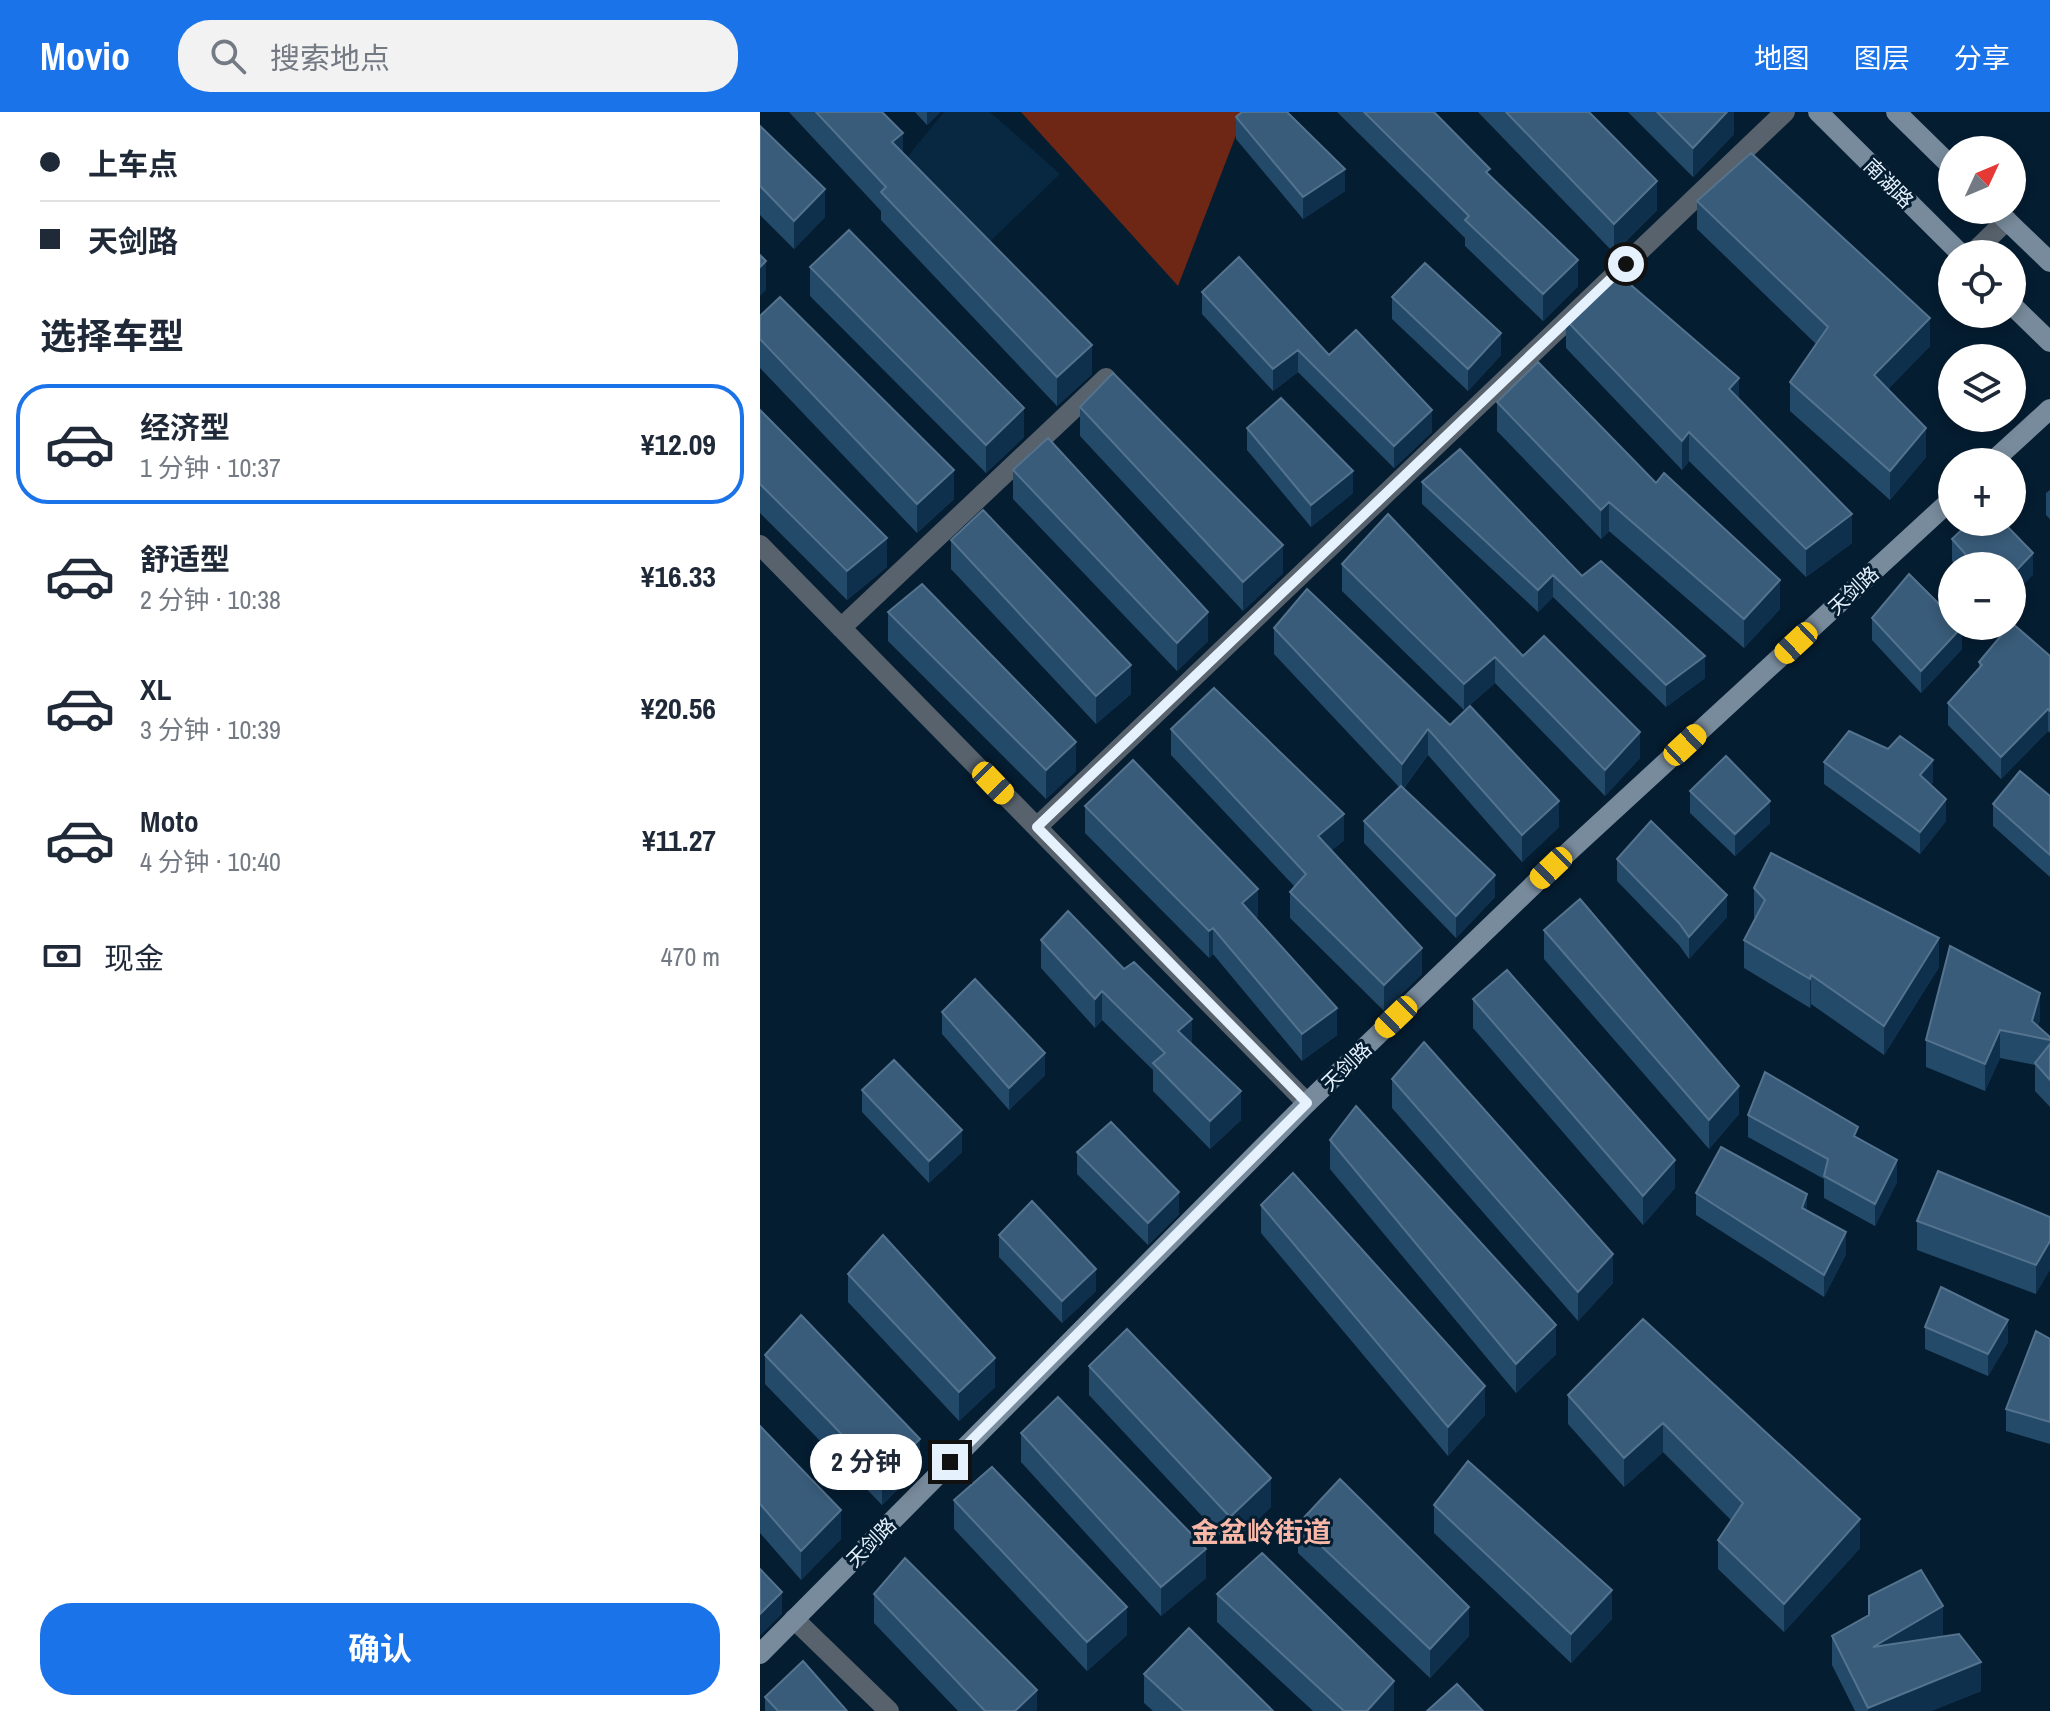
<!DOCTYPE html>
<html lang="zh">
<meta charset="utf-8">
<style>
body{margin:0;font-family:"Archivo Narrow","Noto Sans SC",sans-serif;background:#f2f2f3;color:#1f2937;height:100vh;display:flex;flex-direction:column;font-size:30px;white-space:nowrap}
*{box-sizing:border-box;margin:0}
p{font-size:26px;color:#747a83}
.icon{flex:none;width:44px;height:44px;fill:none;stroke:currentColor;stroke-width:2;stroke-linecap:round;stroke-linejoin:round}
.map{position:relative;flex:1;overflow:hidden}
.side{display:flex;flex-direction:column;background:#fff;width:760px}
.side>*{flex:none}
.top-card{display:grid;align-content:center;height:176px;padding:0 40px;background:#fff}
.needle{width:52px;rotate:46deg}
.buttons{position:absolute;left:1178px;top:24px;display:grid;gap:16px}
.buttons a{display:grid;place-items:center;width:88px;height:88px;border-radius:50%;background:#fff;box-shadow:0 4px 12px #0003;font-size:40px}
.end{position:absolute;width:36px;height:36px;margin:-18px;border:10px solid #e5f1fc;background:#111;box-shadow:0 0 0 4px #111}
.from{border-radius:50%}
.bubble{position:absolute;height:56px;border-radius:28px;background:#fff;box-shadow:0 4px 12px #0003;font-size:26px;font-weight:700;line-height:56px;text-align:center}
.car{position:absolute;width:24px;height:48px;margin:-24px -12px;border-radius:10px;box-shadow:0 0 6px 2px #0007;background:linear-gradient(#f5c518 24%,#345 0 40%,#f5c518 0 76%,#345 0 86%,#f5c518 0)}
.top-card b{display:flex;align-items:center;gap:28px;height:76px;font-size:30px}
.top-card b+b{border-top:2px solid #e0e1e3}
.top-card i{width:20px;height:20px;background:#1f2937}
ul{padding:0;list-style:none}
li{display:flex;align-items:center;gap:24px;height:120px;margin:0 16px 12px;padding:0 24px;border:4px solid transparent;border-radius:32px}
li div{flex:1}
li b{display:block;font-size:30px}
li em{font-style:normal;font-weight:700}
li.selected{border-color:#1a73e8}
li>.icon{width:72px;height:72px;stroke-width:1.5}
h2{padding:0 40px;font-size:36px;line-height:96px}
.pay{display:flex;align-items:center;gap:20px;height:88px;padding:0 40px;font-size:30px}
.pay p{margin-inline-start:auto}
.button{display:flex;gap:16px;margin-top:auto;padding:16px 40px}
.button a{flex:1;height:92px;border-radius:32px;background:#1a73e8;color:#fff;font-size:32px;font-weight:700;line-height:92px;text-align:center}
header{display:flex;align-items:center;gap:48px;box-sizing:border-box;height:112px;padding:0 40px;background:#1a73e8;color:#fff}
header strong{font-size:38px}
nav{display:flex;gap:44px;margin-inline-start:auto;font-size:28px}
.search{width:560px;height:72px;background:#f2f2f3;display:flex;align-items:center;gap:20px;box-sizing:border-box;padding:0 28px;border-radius:32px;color:#747a83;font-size:30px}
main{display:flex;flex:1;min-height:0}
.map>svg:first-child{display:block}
.built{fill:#082740}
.park{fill:#6d2714}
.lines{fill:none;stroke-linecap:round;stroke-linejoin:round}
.street{stroke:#57626d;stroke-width:20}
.secondary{stroke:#788b9c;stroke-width:20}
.wall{fill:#244a6a}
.shaded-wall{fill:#0f304d}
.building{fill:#395c7a;stroke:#54738e;stroke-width:2}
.route{stroke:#e5f1fc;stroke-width:10}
.labels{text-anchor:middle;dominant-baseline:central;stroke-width:6;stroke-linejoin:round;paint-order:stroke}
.street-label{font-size:20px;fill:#e5f1fc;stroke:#051d31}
.district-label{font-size:28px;font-weight:bold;fill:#f9b8a7;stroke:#051d31}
</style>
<header>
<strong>Movio</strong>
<div class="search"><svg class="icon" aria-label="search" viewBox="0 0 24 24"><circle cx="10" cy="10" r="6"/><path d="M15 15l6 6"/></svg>搜索地点</div>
<nav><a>地图</a><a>图层</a><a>分享</a></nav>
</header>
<main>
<section class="side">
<div class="top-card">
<b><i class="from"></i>上车点</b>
<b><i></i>天剑路</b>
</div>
<h2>选择车型</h2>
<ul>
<li class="selected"><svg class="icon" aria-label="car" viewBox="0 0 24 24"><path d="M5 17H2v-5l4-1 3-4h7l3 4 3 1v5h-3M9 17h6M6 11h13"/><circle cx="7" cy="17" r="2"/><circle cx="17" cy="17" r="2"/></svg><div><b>经济型</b><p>1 分钟 · 10:37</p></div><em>¥12.09</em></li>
<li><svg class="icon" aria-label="car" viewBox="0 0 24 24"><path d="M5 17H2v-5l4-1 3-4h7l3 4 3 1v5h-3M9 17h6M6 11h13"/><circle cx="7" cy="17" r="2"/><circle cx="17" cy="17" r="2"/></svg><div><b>舒适型</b><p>2 分钟 · 10:38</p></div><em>¥16.33</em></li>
<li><svg class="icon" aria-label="car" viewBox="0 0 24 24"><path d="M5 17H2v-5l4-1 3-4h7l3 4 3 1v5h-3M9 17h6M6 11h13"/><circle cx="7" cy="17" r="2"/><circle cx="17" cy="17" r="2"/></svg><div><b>XL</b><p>3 分钟 · 10:39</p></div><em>¥20.56</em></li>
<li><svg class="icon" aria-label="car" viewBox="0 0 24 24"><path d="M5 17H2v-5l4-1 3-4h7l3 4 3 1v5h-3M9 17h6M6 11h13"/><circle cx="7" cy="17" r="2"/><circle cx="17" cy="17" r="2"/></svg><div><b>Moto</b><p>4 分钟 · 10:40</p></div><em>¥11.27</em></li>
</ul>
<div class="pay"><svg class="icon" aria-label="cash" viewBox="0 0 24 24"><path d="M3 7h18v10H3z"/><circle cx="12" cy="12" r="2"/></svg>现金<p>470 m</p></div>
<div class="button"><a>确认</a></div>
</section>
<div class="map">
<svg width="1290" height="1599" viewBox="0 0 1290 1599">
<rect width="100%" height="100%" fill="#051d31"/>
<!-- built -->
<path class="built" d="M184,0H230L300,62L215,144L143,50Z"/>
<!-- park -->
<path class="park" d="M261,0H485L418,174Z"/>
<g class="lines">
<!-- street -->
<path class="street" d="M1212,142L1247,108
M0,433L547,991
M81,516L346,266
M277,715L1025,0
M34,1507L129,1599"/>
<!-- secondary -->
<path class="secondary" d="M1058,0L1201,142
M1136,0L1192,55
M1236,98L1290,150
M1252,193L1290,230
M1232,350L1290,297
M0,1542L547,991L791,756L1192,387"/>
</g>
<!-- wall -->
<path class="wall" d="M29,0H122L143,41L332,262L297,294L121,108V99Z
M155,0H180L167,13Z
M577,0H674L730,63L818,174L783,209L705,134V126Z
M718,0H829L897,98L854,141Z
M868,0H974V22L933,65Z
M476,5L585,79L543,107L476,27Z
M0,14L65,105L34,137L0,103Z
M937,89L1170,234L1128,277L1166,345L1130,388L1030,299V270L1056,232L937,117Z
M50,155L264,325L226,361L50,184Z
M442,180L569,243L672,320L634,356L538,260L513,279L442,202Z
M632,185L741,243L708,279L632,207Z
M0,204L194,387L157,421L0,256Z
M806,208L1092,431L1046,465L929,349L922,358L806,236Z
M737,290L1020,497L984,536L849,419L841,427L737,319Z
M320,295L523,461L483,499L320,324Z
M0,298L127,455L87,488L0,401Z
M487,316L593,381L551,415L487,338Z
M253,358L448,529L417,559L253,387Z
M662,370L822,464L945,566L906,595L793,485L778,500L662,392Z
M1290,378V407L1286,403V381Z
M1192,427L1273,463L1252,454H1196L1192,449Z
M191,428L371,582L336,612L191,457Z
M582,452L763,544L880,646L845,684L735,571L704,598L582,479Z
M128,500L316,659L286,687L128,529Z
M1112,506L1202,537L1161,581L1112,528Z
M514,516L690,613L799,715L762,750L668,643L644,676L735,785L696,826L604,731V709L639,675L514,542Z
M1290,544V621L1288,619L1241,667L1188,613V591L1219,556V550Z
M411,617L584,728L571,739L662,862L624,899L530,806V780L535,775L411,643Z
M1064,650L1173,670L1170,673L1186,709L1160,742L1064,672Z
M930,679L1010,711L975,744L930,701Z
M1290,684V765L1233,714V692Z
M325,694L498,804L496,806L577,923L542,949L453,842L449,846L325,721Z
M857,747L967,805L929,847L919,833L857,769Z
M994,776L1179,855L1124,943L1051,892L1050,896L984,856V828L995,806L994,805Z
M784,818L979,1002L949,1037L784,847Z
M281,828L432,932L481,1008L450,1037L393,979V958L342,908L335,916L281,856Z
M713,887L915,1076L883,1113L713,916Z
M182,900L285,963L249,998L182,922Z
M1280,908L1278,914L1290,925V995L1275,979V953L1240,946L1225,979L1166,955V928Z
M632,967L853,1171L818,1209L632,996Z
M102,978L202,1040L169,1071L102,1000Z
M988,1003L1098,1026L1137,1070L1115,1114L1064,1086V1067L988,1025Z
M570,1028L796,1242L756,1281L570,1057Z
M317,1040L419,1102L388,1133L317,1062Z
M936,1081L1047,1099L1086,1142L1064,1185L936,1103Z
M501,1093L725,1303L688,1344L501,1121Z
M1290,1105L1276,1182L1157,1138V1109Z
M239,1123L336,1179L302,1211L239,1145Z
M88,1162L235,1275L199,1309L88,1190Z
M883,1207L1100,1436L1024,1520L958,1457V1428L971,1408L903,1340L864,1375L808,1312V1283Z
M1165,1215L1248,1230L1228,1264L1165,1237Z
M1290,1227V1332L1246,1319V1297Z
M5,1243L160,1355L122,1393L5,1272Z
M329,1254L511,1395L470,1434L329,1283Z
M0,1314L81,1427L41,1468L0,1421Z
M261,1321L446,1466L401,1504L261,1350Z
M194,1388L367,1523L327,1559L194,1417Z
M674,1393L852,1507L811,1551L674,1421Z
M538,1412L709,1524L670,1566L538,1441Z
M114,1482L277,1599H198L114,1511Z
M457,1482L634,1597L633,1599H553L457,1510Z
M1183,1523L1180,1525L1221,1579L1171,1599H1095L1072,1553V1524Z
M384,1562L513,1599H393L384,1591Z
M5,1585L87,1599H5Z"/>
<!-- shaded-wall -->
<path class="shaded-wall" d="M167,0H180L167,13Z
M967,0H974V22L933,65V36Z
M143,21V50L132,30Z
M585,57V79L543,107V85Z
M897,69V98L854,141V112Z
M65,77V105L34,137V109Z
M818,148V174L783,209V182Z
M6,149V178L0,184V155Z
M1170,206V234L1114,292V263Z
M741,221V243L708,279V257Z
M332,233V262L297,294V265Z
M538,238V260L513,279V257Z
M979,266V295L969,277Z
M264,296V325L226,361V333Z
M672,298V320L634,356V334Z
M1166,316V345L1130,388V359Z
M929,320V349L922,358V329Z
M194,358V387L157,421V392Z
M593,359V381L551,415V393Z
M849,390V419L841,427V398Z
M1092,402V431L1046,465V437Z
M127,426V455L87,488V459Z
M523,433V461L483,499V470Z
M1273,441V463L1252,485V463Z
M793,463V485L778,500V478Z
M1020,468V497L984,536V507Z
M448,500V529L417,559V531Z
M1202,515V537L1161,581V559Z
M945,544V566L906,595V573Z
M735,545V571L704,598V572Z
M371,553V582L336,612V584Z
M1288,597V619L1241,667V645Z
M668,617V643L642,678V652Z
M880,620V646L845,684V658Z
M316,630V659L286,687V658Z
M1173,648V670L1160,685V663Z
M1186,687V709L1160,742V720Z
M799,689V715L762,750V723Z
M1010,689V711L975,744V722Z
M584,702V728L558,750V724Z
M735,763V785L696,826V804Z
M498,777V804L482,817V791Z
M967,783V805L929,847V825Z
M453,816V842L449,846V819Z
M1179,826V855L1124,943V914Z
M662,836V862L624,899V873Z
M1051,863V892L1050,896V867Z
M342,879V908L335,916V887Z
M1280,881V908L1275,925L1272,909Z
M577,896V923L542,949V922Z
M432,907V936L418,919Z
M1240,918V946L1225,979V952Z
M285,941V963L249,998V976Z
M979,974V1002L949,1037V1008Z
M481,979V1008L450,1037V1009Z
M202,1018V1040L169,1071V1049Z
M915,1048V1076L883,1113V1084Z
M1137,1048V1070L1115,1114V1092Z
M419,1080V1102L388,1133V1111Z
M1047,1082V1104L1042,1096Z
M1086,1120V1142L1064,1185V1163Z
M1290,1129V1158L1276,1182V1153Z
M853,1142V1171L818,1209V1180Z
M336,1157V1179L302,1211V1189Z
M1248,1208V1230L1228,1264V1242Z
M796,1213V1242L756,1281V1252Z
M235,1246V1275L199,1309V1280Z
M725,1274V1303L688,1344V1315Z
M903,1311V1340L864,1375V1346Z
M160,1327V1355L122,1393V1364Z
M511,1366V1395L470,1434V1405Z
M81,1398V1427L41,1468V1439Z
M1100,1407V1436L1024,1520V1492Z
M446,1437V1466L401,1504V1475Z
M852,1478V1507L811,1551V1522Z
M22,1480V1502L0,1524V1502Z
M1183,1494V1523L1113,1563V1535Z
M367,1495V1523L327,1559V1530Z
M709,1495V1524L670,1566V1537Z
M1221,1550V1579L1171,1599H1108V1596Z
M634,1569V1597L633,1599H607Z
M277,1578V1599H255Z"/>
<!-- building -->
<path class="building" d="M56,0H122L143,21L132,30L332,233L297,265L121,80L126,75Z
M482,0H527L585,57L543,85L476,5Z
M604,0H674L730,57L726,60L818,148L783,182L705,108L709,104Z
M746,0H829L897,69L854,112Z
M897,0H967L933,36Z
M0,14L65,77L34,109L0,74Z
M991,41L1170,206L1114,263L1166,316L1130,359L1030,270L1068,215L937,89Z
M89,118L264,296L226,333L50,155Z
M0,143L6,149L0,155Z
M479,145L569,243L596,218L672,298L634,334L538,238L513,257L442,180Z
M665,151L741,221L708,257L632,185Z
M857,161L979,266L969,277L1092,402L1046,437L929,320L922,329L806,208Z
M20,185L194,358L157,392L0,227V204Z
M778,250L896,371L904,361L1020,468L984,507L849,390L841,398L737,290Z
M353,261L523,433L483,470L320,295Z
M521,286L593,359L551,393L487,316Z
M0,298L127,426L87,459L0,372Z
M288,326L448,500L417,531L253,358Z
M700,337L822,464L841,449L945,544L906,573L793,463L778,478L662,370Z
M223,398L371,553L336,584L191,428Z
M628,402L763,544L784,524L880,620L845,658L735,545L704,572L582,452Z
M1210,410H1243L1273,441L1252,463V454H1216L1192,427Z
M1149,462L1192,505V514H1201L1202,515L1161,559L1112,506Z
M162,472L316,630L286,658L128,500Z
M547,477L690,613L710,594L799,689L762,723L668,617L642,652L514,516Z
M1252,511L1290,544V599L1288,597L1241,645L1188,591L1222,553L1219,550L1249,514H1252Z
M454,576L584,702L558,724L662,836L624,873L530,780L546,762L411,617Z
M1089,619L1128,637L1140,624L1173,648L1160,663L1186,687L1160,720L1064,650Z
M966,644L1010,689L975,722L930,679Z
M373,648L498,777L482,791L577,896L542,922L453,816L449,819L325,694Z
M1260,659L1290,684V743L1233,692Z
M641,674L735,763L696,804L604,709Z
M891,709L967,783L929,825L919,811L857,747Z
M1011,741L1179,826L1124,914L1051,863L1050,867L984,828L1005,788L994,776Z
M820,787L979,974L949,1008L784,818Z
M308,799L364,857L374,850L432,907L418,919L481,979L450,1009L393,951L405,941L342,879L335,887L281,828Z
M1190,834L1280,881L1272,909L1290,925V928L1240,918L1225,952L1166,928Z
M747,858L915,1048L883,1084L713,887Z
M215,867L285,941L249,976L182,900Z
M664,930L853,1142L818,1180L632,967Z
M1290,932V968L1275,951Z
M134,948L202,1018L169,1049L102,978Z
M1005,960L1098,1015L1094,1024L1137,1048L1115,1092L1064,1064L1068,1047L988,1003Z
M596,994L796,1213L756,1252L570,1028Z
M351,1010L419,1080L388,1111L317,1040Z
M961,1035L1047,1082L1042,1096L1086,1120L1064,1163L936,1081Z
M1178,1059L1290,1105V1129L1276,1153L1157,1109Z
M533,1061L725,1274L688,1315L501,1093Z
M272,1089L336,1157L302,1189L239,1123Z
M123,1123L235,1246L199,1280L88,1162Z
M1181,1175L1248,1208L1228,1242L1165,1215Z
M41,1203L160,1327L122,1364L5,1243Z
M883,1207L1100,1407L1024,1492L958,1428L983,1391L903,1311L864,1346L808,1283Z
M367,1217L511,1366L470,1405L329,1254Z
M1276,1219L1290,1227V1310L1246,1297Z
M298,1285L446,1437L401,1475L261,1321Z
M0,1314L81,1398L41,1439L0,1392Z
M708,1349L852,1478L811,1522L674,1393Z
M232,1355L367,1495L327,1530L194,1388Z
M580,1367L709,1495L670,1537L538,1412Z
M502,1441L634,1569L607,1599H584L457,1482Z
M145,1446L277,1578L255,1599H225L114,1482Z
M0,1457L22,1480L0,1502Z
M1161,1458L1183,1494L1113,1535L1199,1522L1221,1550L1108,1596L1072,1524L1109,1503V1484Z
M429,1516L513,1599H424L384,1562Z
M43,1549L87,1599H18L5,1585Z
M697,1572L723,1599H667Z"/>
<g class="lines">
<!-- route -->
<path class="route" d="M190,1350L547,991L277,715L866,152"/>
</g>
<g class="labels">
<!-- street labels -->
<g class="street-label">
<text transform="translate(1129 71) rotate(45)">南湖路</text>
<text transform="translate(1093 478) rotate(-43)">天剑路</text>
<text transform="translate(586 954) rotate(-44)">天剑路</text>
<text transform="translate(111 1430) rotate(-45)">天剑路</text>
</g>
<!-- district labels -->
<g class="district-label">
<text x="501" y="1420">金盆岭街道</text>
</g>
</g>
</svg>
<div class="buttons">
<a><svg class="needle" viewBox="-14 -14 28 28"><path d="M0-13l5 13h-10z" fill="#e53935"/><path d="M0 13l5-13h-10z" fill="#747a83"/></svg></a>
<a><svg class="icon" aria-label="locate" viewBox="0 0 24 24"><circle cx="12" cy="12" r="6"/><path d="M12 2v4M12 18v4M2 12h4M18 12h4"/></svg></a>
<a><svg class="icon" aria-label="layers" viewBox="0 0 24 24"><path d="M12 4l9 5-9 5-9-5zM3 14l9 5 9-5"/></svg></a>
<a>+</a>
<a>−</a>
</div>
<i class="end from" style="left:866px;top:152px"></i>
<i class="end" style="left:190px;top:1350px"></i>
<div class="bubble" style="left:50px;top:1322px;width:112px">2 分钟</div>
<i class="car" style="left:1036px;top:531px;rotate:227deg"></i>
<i class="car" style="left:925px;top:633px;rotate:47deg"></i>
<i class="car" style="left:233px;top:671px;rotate:136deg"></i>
<i class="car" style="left:791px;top:756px;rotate:226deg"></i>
<i class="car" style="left:636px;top:905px;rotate:226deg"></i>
</div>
</main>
